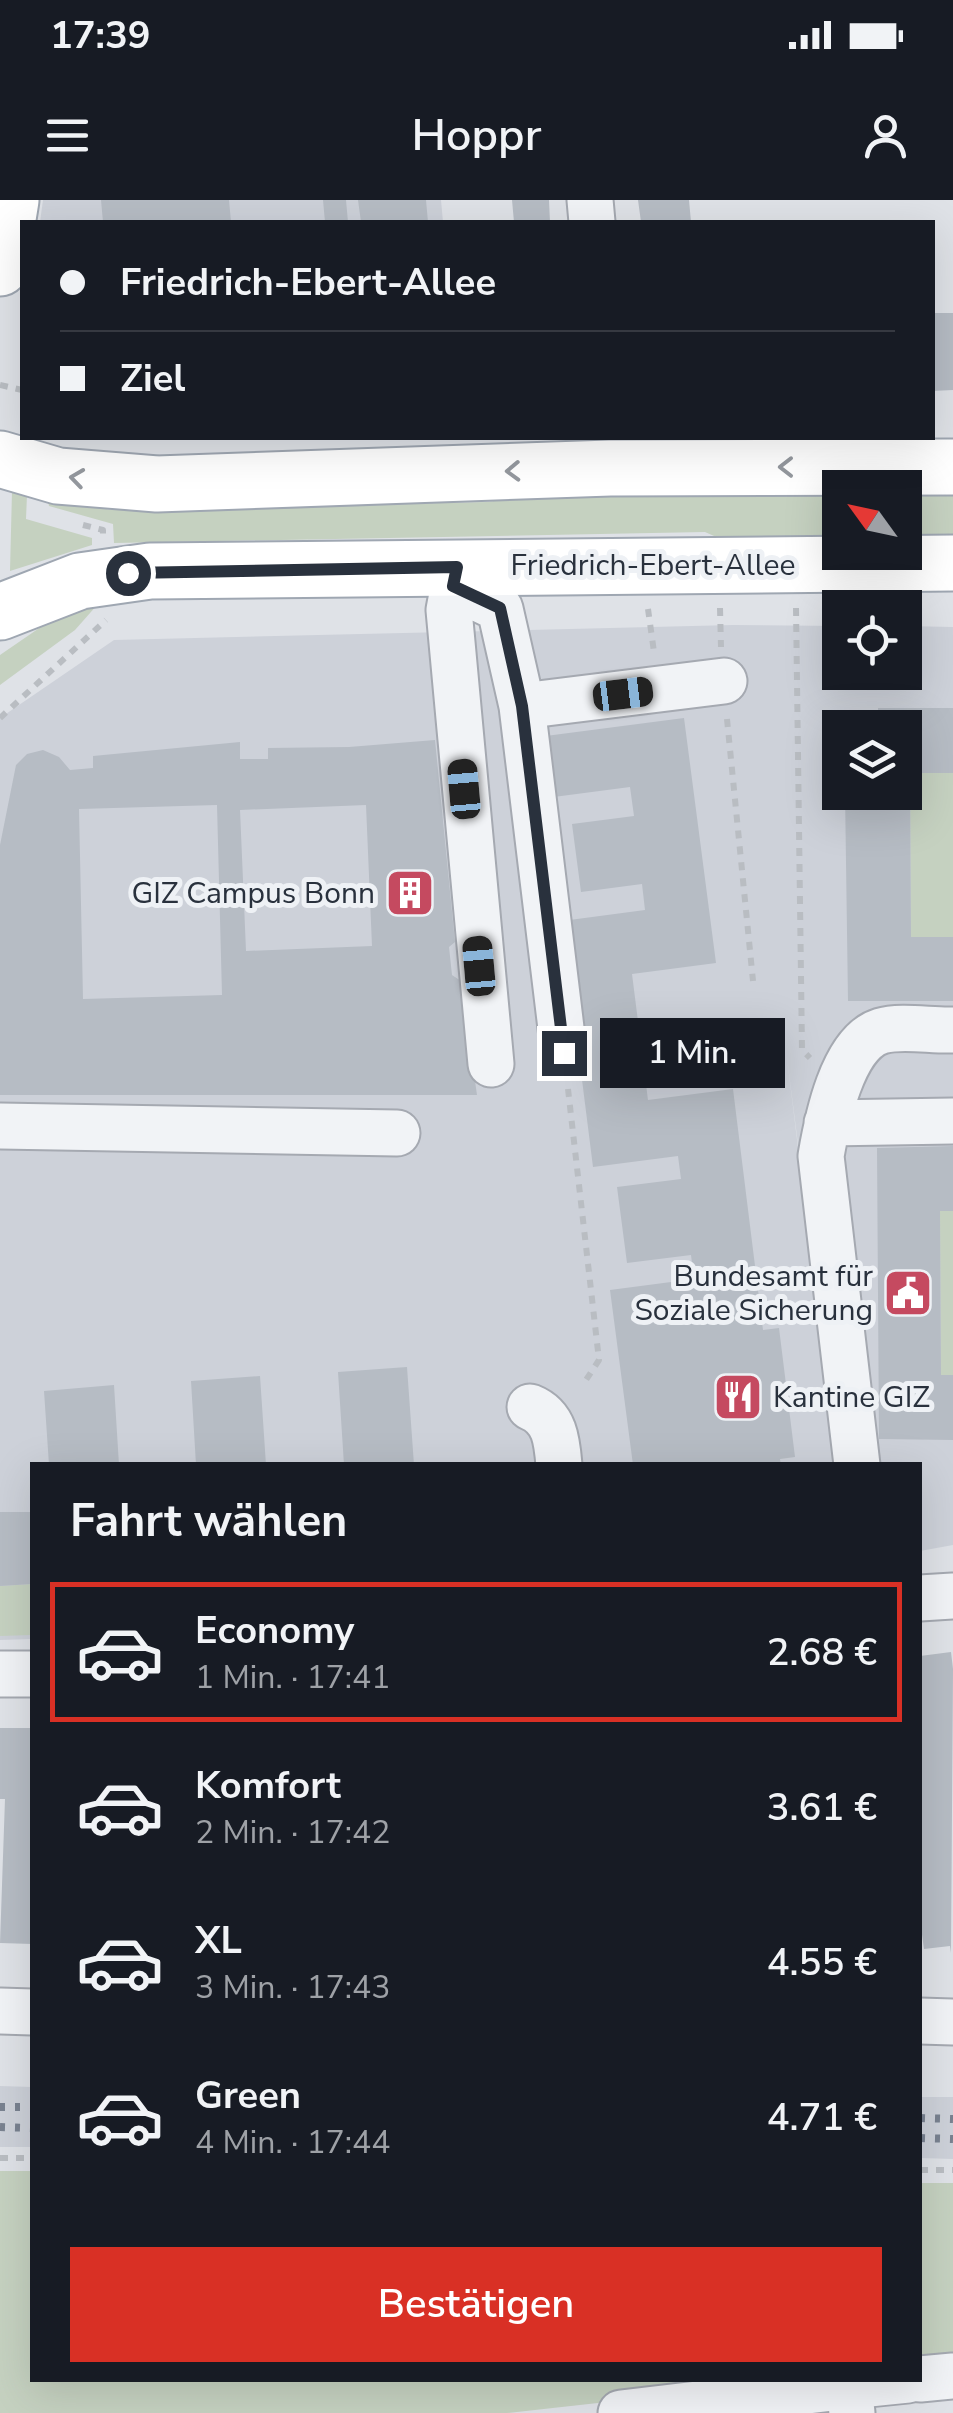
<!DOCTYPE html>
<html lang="de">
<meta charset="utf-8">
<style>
body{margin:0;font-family:"Nunito Sans",sans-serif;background:#242831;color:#f1f3f6;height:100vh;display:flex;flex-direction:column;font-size:38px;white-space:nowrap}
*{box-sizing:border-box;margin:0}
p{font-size:32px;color:#9ea1a6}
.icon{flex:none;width:55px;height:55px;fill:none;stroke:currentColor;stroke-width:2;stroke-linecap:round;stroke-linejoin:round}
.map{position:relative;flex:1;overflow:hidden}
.side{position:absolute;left:30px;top:1262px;width:892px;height:920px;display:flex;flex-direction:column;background:#171b24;border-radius:0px;box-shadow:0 10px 40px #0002}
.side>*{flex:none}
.banner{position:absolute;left:20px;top:20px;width:915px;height:220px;border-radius:0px;box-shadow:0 10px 40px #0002;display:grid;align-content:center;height:220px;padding:0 40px;background:#171b24}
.needle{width:65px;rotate:303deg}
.fabs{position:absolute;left:822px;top:270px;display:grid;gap:20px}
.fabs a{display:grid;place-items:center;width:100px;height:100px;border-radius:0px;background:#171b24;box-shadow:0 10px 40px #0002;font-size:50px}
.end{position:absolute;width:45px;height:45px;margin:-22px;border:12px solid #29313d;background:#fff;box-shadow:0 0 0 5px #fff}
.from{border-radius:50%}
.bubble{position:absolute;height:70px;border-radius:0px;background:#171b24;box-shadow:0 10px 40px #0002;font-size:32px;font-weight:600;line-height:70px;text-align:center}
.car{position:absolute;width:30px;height:60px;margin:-30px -15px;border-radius:12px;box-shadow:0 0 8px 2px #0007;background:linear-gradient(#222 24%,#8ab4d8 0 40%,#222 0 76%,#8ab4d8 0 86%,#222 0)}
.banner b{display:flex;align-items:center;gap:35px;height:95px;font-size:38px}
.banner b+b{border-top:2px solid #363941}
.banner i{width:25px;height:25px;background:#f1f3f6}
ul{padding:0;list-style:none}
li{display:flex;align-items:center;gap:30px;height:140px;margin:0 20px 15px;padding:0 20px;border:5px solid transparent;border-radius:0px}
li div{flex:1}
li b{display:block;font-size:38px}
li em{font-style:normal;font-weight:600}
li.active{border-color:#d93025}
li>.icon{width:90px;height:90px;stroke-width:1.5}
h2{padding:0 40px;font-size:45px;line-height:120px}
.cta{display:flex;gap:20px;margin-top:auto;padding:20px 40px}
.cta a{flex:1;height:115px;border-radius:0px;background:#d93025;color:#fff;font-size:40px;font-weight:600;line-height:115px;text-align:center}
.status{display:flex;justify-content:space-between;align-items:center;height:70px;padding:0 50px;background:#171b24;direction:ltr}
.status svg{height:28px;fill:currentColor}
header{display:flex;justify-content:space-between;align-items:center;height:130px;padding:0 40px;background:#171b24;font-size:45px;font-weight:600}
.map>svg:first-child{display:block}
.built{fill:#cdd1d9;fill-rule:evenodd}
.green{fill:#c5d1c0}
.building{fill:#b6bcc4;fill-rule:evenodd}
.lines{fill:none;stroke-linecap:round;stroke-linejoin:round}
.minor-casing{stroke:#a5a9b1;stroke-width:49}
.major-casing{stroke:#9fa7b2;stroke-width:59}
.path{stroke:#b9bdc2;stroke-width:6;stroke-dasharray:8 8;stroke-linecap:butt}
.minor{stroke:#f1f3f6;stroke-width:45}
.major{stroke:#fff;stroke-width:55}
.rail{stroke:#798290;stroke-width:8;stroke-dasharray:5 10;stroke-linecap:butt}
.oneway{stroke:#94989e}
.route{stroke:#29313d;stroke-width:12}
.labels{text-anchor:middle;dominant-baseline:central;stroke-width:10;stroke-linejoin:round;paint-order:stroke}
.street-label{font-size:30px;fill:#29313d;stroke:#eef1f5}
.poi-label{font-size:30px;fill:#29313d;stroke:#eef1f5;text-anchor:end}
</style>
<div class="status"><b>17:39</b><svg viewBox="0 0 49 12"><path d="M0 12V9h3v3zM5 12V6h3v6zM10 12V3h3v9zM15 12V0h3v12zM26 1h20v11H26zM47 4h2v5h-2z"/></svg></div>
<header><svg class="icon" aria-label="menu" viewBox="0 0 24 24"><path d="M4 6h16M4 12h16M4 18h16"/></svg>Hoppr<svg class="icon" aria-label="person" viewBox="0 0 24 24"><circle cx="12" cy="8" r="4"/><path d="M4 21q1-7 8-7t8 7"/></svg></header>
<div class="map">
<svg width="953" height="2213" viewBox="0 0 953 2213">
<rect width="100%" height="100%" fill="#dfe2e7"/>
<!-- built -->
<path class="built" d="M43,0H441L443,22H40Z
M733,425L840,426V472H905V426L953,427V1345L920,1351V1265H839L786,850L837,1265H32V1439L0,1440V518L114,440ZM840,528H905V592H840Z
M0,1886L32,1887V1947H0Z
M920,1897H953V1959L920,1958Z"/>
<!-- green -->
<path class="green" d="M953,282V346H905V288H840V346H737L705,332L114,343L113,324L49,306L48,301L113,310L487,302L566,290Z
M12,291L27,295L26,319L92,338V345L10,371Z
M98,404L75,430L0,485V455L51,420Z
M910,573H953V737H911Z
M940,1011H953V1175H941Z
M32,1384V1435L0,1436V1386Z
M0,1971H32V2180H804L507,2213H0Z
M920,1983H953V2164L920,2168Z"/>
<!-- building -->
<path class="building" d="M101,0H229L231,22H103Z
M323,0H346L348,22H325Z
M358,0H426L428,22H361Z
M512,0H549L550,22H514Z
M638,0H689L691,22H641Z
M932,113H953V190L932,191Z
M878,508H953V573H910L911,737H953V801H848L845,592H905V528H850L849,514H878Z
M684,518L716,763L632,774L648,900L733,889L763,1130L779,1128L795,1257L780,1259L781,1265H633L610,1090L694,1079L691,1055L627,1063L617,987L681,979L678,956L593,967L562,721L645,710L642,684L581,692L572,624L634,616L630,587L546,598L538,537Z
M435,540L455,742L449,747L452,775L461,781L477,895H0V645L16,565L27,554L43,550L59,557L70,570L93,568V556L240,542V559H268V548L349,547ZM217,605L222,795L83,799L79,609ZM366,605L372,746L246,751L240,610Z
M953,946V1011H940L941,1175H953V1240L879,1239L877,948Z
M407,1167L414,1265H344L338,1172Z
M260,1176L266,1265H196L191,1181Z
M114,1185L119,1265H49L44,1191Z
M0,1312H32V1384L0,1386Z
M951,1452L953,1469L951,1753L950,1746L924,1749L920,1720V1456Z
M0,1528H32V1744L0,1743L5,1599H0Z"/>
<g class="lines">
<!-- minor casing -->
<g class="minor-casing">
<path id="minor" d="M590,0L592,22
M457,367L449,410L491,864
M453,386L500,409L522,506L564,853
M522,506L724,481
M827,923L953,921
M0,926L397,933
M530,1207C555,1217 557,1241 559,1265
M857,1265L821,956C827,921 842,843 881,831C901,825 932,831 953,830
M920,1398L953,1396
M0,1474H32
M0,1811L32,1812
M920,1821L953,1822
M920,2179L953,2176
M621,2213L849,2186
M852,2213L849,2186L908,2180"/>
</g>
<!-- major casing -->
<g class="major-casing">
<path id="major" d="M0,68L11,0
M0,259L58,276L157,284L610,268L953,267
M0,412L80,381L150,371L953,363"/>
</g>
<!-- path -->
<path class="path" d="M0,185L22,190
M83,325L103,330V337
M720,408L721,447
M796,408L802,850L810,858
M648,409L654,452
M0,518L106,420
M727,519L753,781
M568,889L599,1160L586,1180
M0,1958H32
M920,1970H953"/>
<!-- minor -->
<use href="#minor" class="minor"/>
<!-- major -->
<use href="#major" class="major"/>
<!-- rail -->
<path class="rail" d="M0,1907H32
M920,1918L953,1919
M0,1927L32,1928
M920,1938L953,1939"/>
</g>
<!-- one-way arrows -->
<defs><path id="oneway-chevron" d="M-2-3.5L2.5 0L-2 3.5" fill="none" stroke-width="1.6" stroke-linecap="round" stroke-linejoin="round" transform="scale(2.5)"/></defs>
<g class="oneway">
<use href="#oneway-chevron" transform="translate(786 267) rotate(180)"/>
<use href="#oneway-chevron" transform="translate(513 271) rotate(178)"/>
<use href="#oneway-chevron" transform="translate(77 278) rotate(-172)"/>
</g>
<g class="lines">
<!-- route -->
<path class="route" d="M128,373L457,367L453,386L500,408L522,506L564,853"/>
</g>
<!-- icons -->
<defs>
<g id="building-square" transform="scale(2.5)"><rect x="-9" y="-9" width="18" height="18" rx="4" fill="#c54a60" stroke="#eef1f5"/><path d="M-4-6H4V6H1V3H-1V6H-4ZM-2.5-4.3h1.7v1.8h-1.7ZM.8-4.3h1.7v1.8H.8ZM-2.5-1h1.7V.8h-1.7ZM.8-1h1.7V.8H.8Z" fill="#fff"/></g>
<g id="civic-square" transform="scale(2.5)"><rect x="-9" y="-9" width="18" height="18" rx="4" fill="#c54a60" stroke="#eef1f5"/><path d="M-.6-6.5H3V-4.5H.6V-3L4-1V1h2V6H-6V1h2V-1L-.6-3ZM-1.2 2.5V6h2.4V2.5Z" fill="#fff"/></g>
<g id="restaurant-square" transform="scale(2.5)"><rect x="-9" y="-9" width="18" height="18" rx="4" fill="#c54a60" stroke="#eef1f5"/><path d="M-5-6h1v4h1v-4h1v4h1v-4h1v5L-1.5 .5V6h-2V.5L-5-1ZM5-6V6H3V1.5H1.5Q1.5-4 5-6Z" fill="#fff"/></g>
</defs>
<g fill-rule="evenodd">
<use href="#building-square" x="410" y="693"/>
<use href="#civic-square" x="908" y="1093"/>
<use href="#restaurant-square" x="738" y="1197"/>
</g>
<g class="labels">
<!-- street labels -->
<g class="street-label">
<text x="653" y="365">Friedrich-Ebert-Allee</text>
</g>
<!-- poi labels -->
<g class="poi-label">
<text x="375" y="693">GIZ Campus Bonn</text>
<text x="873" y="1076">Bundesamt für<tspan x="873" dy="34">Soziale Sicherung</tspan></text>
<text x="773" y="1197" text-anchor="start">Kantine GIZ</text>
</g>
</g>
</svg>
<div class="fabs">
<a><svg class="needle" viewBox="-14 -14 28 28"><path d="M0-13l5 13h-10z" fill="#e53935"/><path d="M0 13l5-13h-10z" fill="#9ea1a6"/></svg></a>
<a><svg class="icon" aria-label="locate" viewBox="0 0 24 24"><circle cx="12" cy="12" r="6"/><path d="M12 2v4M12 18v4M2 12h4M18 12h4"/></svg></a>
<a><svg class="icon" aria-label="layers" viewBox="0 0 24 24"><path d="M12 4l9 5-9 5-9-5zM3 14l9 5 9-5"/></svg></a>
</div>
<i class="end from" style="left:128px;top:373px"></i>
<i class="end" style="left:564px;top:853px"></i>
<div class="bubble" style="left:600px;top:818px;width:185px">1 Min.</div>
<i class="car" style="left:623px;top:494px;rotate:83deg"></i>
<i class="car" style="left:464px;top:589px;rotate:355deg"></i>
<i class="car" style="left:479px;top:766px;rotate:355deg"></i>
<div class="banner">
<b><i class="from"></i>Friedrich-Ebert-Allee</b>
<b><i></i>Ziel</b>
</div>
<section class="side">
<h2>Fahrt wählen</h2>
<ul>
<li class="active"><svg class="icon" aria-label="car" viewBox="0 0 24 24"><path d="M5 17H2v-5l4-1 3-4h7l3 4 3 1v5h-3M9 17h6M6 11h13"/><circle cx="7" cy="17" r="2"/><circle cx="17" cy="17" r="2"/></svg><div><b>Economy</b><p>1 Min. · 17:41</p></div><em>2.68 €</em></li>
<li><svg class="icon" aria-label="car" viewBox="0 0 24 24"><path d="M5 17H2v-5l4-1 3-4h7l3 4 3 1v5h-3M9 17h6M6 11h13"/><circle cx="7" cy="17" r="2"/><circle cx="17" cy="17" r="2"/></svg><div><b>Komfort</b><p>2 Min. · 17:42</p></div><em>3.61 €</em></li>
<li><svg class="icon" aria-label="car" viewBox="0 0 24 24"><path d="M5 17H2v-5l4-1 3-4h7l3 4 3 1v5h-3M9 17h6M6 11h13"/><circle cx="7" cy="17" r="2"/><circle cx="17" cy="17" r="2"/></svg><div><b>XL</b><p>3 Min. · 17:43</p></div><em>4.55 €</em></li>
<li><svg class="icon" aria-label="car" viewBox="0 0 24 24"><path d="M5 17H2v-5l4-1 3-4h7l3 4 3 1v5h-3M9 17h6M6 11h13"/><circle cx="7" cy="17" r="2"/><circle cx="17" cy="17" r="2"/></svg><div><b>Green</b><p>4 Min. · 17:44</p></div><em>4.71 €</em></li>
</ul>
<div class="cta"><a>Bestätigen</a></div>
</section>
</div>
